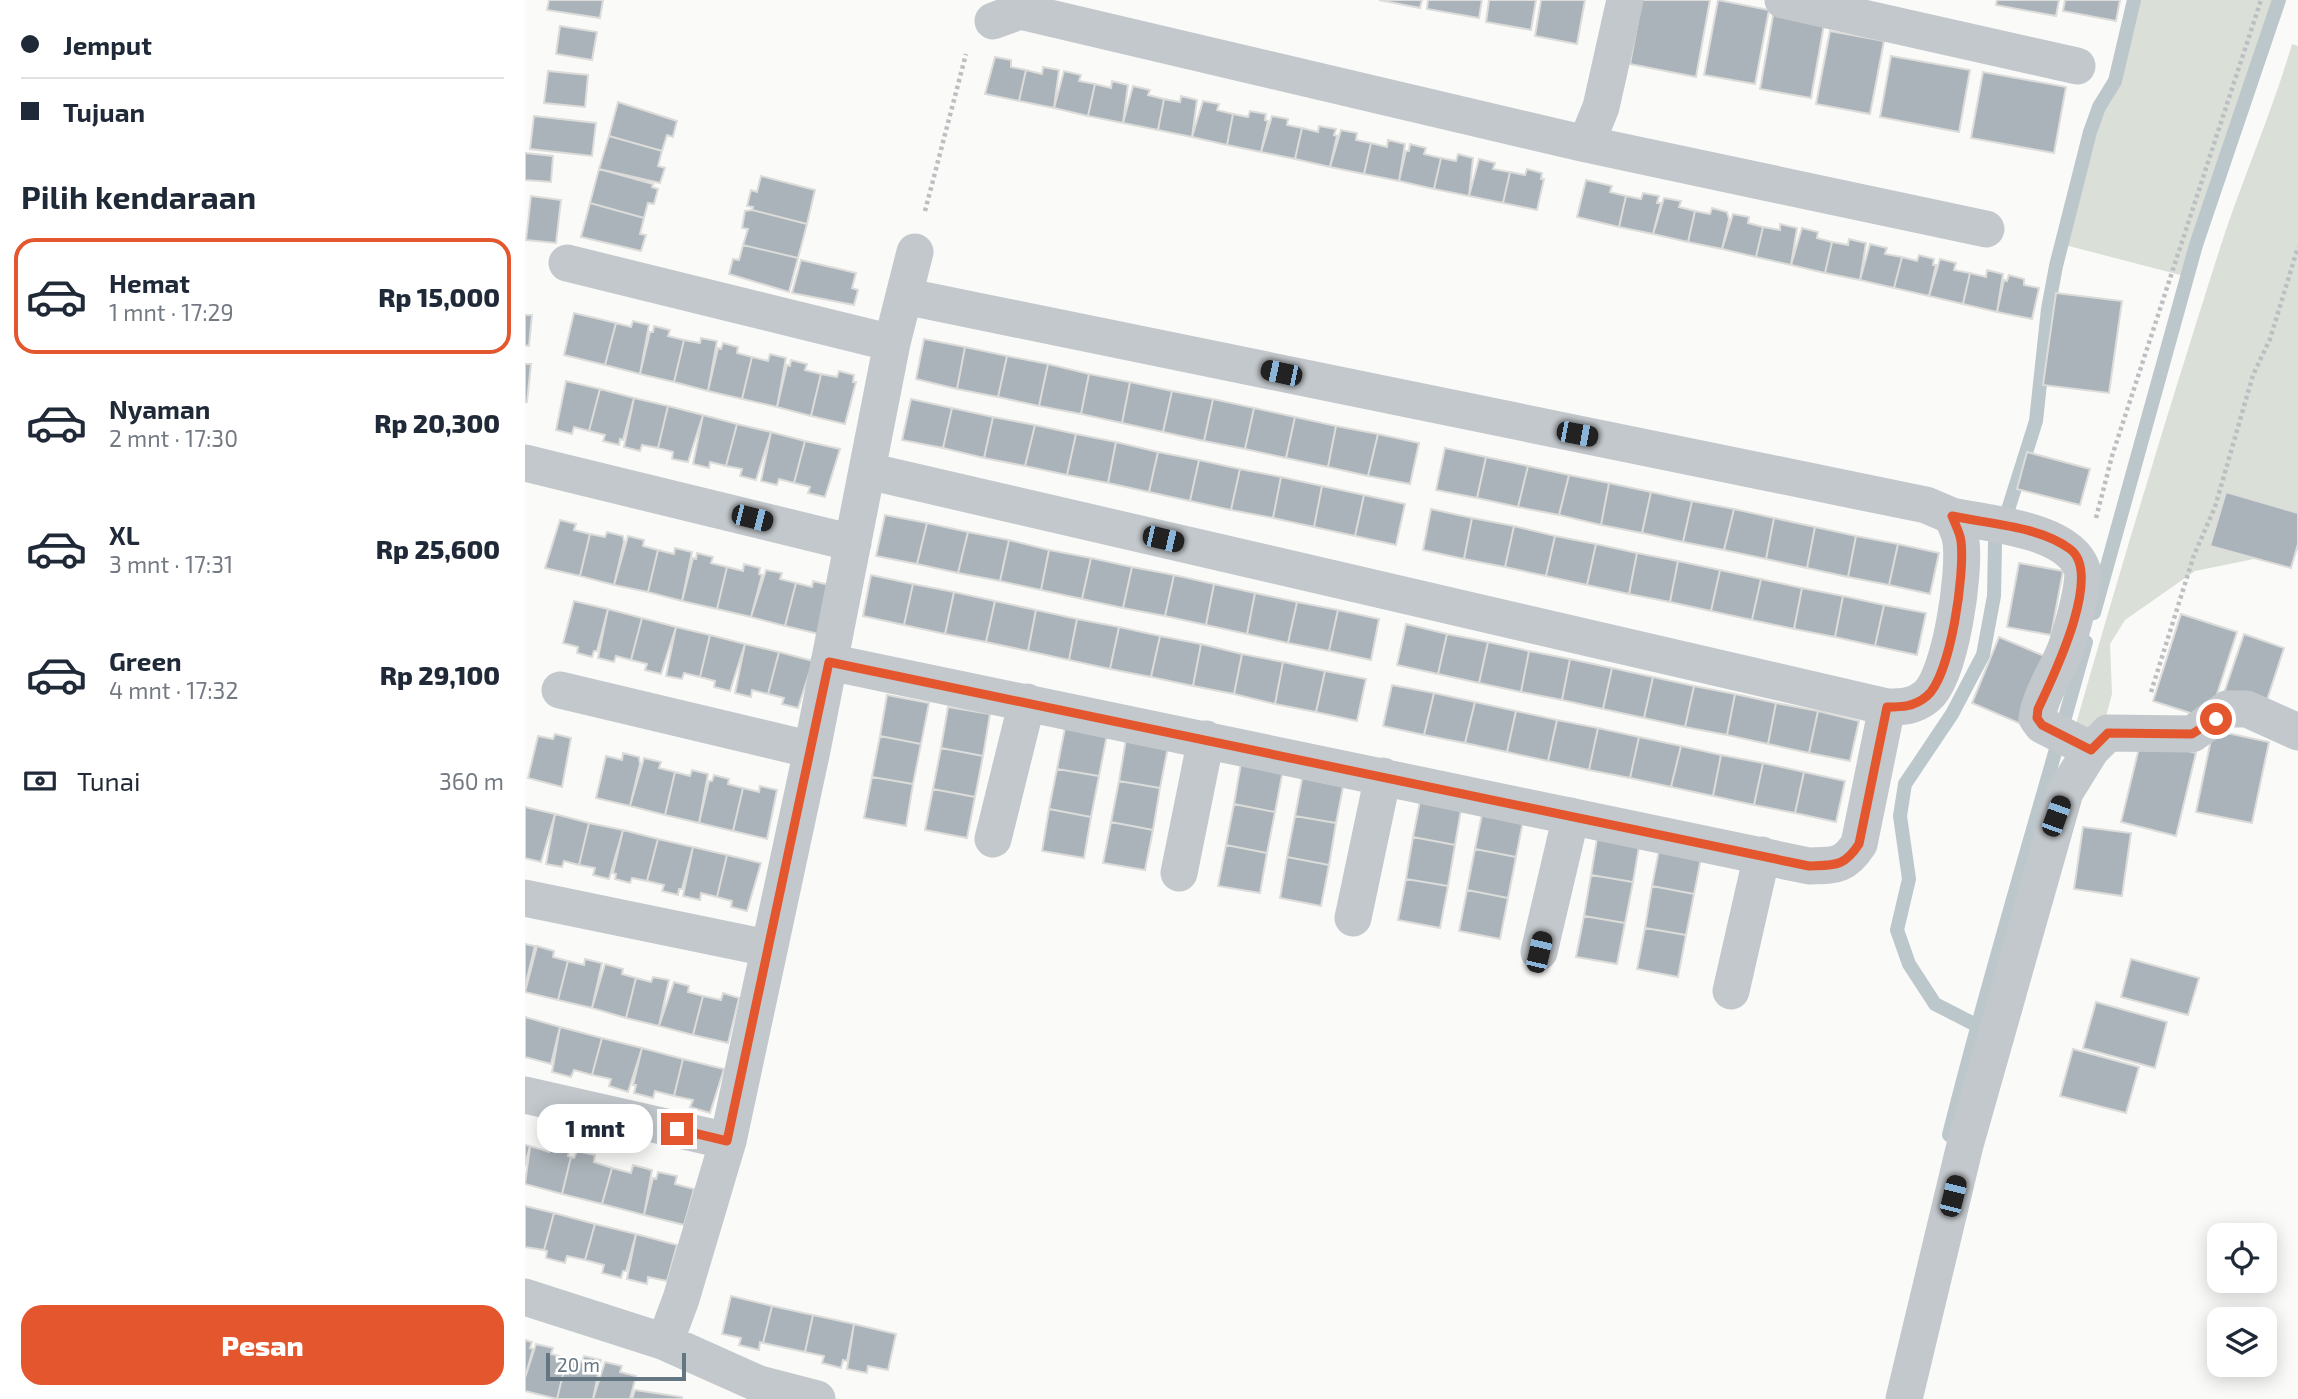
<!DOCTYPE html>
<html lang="id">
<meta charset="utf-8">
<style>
body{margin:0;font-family:"Exo 2",sans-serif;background:#f2f2f3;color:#1f2937;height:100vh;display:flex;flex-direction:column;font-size:26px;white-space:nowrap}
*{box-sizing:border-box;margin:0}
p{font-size:23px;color:#747a83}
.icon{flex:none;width:38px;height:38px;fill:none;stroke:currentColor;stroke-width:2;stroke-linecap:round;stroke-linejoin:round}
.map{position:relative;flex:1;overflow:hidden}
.drawer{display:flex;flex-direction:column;background:#fff;width:525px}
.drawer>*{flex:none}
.hud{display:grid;align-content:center;height:154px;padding:0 21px;background:#fff}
.tools{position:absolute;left:1682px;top:1223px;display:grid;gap:14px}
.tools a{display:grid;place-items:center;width:70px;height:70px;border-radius:14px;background:#fff;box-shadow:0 4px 18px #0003;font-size:35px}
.scale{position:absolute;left:21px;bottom:18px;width:140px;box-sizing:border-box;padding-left:7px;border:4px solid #657683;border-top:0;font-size:19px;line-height:24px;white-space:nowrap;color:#657683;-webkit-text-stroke:5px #fff;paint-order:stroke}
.end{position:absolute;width:32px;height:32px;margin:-16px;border:9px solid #e4572e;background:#fff;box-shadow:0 0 0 4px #fff}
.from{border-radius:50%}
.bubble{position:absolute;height:49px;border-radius:21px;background:#fff;box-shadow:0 4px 18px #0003;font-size:23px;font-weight:800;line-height:49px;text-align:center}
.car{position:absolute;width:21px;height:42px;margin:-21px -10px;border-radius:9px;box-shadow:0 0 5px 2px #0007;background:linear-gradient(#222 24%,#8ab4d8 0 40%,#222 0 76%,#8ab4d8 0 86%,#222 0)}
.hud b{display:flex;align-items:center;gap:24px;height:66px;font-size:26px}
.hud b+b{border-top:2px solid #e0e1e3}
.hud i{width:18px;height:18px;background:#1f2937}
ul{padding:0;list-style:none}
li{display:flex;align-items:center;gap:21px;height:116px;margin:0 14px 10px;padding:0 7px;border:4px solid transparent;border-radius:21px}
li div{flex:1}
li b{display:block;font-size:26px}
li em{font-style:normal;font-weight:800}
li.selected{border-color:#e4572e}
li>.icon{width:63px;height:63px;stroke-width:1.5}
h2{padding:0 21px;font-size:32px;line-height:84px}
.pay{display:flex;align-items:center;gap:18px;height:77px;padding:0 21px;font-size:26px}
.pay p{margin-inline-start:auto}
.cta{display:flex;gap:14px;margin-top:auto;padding:14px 21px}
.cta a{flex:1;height:80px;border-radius:21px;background:#e4572e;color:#fff;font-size:28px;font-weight:800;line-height:80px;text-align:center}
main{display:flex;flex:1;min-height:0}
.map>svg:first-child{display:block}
.green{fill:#dadfd7}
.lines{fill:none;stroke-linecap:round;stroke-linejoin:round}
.stream{stroke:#bbc7cb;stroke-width:14}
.building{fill:#aab3b9;stroke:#dcdcda;stroke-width:2}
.path{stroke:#bbbfc2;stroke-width:4.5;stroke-dasharray:3.5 3.5;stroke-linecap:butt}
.street{stroke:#c3c8cc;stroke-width:37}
.route{stroke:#e4572e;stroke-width:9}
</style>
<main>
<section class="drawer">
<div class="hud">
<b><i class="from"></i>Jemput</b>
<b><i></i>Tujuan</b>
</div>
<h2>Pilih kendaraan</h2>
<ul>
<li class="selected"><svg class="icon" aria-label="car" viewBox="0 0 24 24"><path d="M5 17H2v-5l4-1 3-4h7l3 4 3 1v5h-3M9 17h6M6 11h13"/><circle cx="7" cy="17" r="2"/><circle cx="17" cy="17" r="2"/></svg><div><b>Hemat</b><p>1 mnt · 17:29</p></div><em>Rp 15,000</em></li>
<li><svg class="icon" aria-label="car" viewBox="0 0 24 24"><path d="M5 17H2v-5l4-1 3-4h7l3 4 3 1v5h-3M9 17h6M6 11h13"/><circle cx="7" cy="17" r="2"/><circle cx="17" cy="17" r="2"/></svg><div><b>Nyaman</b><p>2 mnt · 17:30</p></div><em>Rp 20,300</em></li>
<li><svg class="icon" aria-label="car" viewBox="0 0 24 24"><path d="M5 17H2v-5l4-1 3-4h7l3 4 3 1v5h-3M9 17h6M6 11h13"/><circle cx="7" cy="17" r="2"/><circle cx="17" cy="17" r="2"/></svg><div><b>XL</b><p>3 mnt · 17:31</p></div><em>Rp 25,600</em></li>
<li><svg class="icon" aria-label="car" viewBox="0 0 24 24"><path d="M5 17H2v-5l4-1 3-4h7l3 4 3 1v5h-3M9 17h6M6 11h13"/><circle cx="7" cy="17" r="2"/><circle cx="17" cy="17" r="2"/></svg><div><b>Green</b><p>4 mnt · 17:32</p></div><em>Rp 29,100</em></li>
</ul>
<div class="pay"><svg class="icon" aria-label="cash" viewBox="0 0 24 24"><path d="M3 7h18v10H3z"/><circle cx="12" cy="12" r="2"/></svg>Tunai<p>360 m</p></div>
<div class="cta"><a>Pesan</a></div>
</section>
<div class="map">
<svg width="1773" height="1399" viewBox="0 0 1773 1399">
<rect width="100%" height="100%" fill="#fafaf8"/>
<!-- green -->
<path class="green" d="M1613,0H1750L1659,276L1540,245L1569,133L1577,109L1594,82Z
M1767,44L1773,46V550L1670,571L1600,620L1585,644L1587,694L1579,724L1566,732L1551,724C1597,563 1645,404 1696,245C1718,177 1747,113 1767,44Z"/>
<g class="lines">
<!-- stream -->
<path class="stream" d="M1482,513L1511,421L1523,309L1531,266L1565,132L1574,107L1590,81L1609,0
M1569,613L1671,245L1754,0
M1451,1025L1410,1004L1384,964L1372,930L1384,879L1375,816L1380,784L1427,714L1458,655L1469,596L1470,543
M1424,1135C1465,970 1516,807 1561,642"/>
</g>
<!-- building -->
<path class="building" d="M24,0H78L75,18L22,10Z
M854,0H897L895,8Z
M903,0H957L954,18L902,9Z
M964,0H1011L1006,30L961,22Z
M1016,0H1060L1052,44L1010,36Z
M1117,0H1185L1171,77L1105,64Z
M1193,0L1244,10L1230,84L1179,75Z
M1472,0H1534L1531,16L1471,5Z
M1540,0H1595L1591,21L1538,11Z
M1249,10L1300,19L1286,98L1235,89Z
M35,26L72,32L67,60L31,54Z
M1305,31L1359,41L1345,114L1291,104Z
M1366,56L1445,70L1434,132L1355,117Z
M470,57L486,60V67L501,70L494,101L460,94Z
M518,67L534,70L529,108L494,101L501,70L517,74Z
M23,71L63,75L60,107L19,103Z
M539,71L556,75L554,81L570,84L563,116L529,108Z
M1458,72L1541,87L1529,153L1446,138Z
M587,81L603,85L598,123L563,116L570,84L586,88Z
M608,86L625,90L623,95L639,99L633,130L598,123Z
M656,96L672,100L667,137L633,130L639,99L655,102Z
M678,101L694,104L692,110L708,114L702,145L667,137Z
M93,102L152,121L148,137L142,135L137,151L84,136Z
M725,111L741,114L740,120L743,121L736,152L702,145L708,114L723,117Z
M9,116L71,123L67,156L5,149Z
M747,116L763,119L762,125L777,128L770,159L736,152Z
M794,126L811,129L809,135L812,136L805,167L770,159L777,128L793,132Z
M816,130L832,133L831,140L846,143L839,174L805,167Z
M84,136L137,151L133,166L140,168L135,183L74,169Z
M863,140L880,144L874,181L839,174L846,143L862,147Z
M885,144L901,148L899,154L916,158L909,189L874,181L881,151H884Z
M0,153L28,156L26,182L0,180Z
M933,154L948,158L944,196L909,189L916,158L931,161Z
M954,159L970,163L968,169L985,172L978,203L944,196Z
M74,169L128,184L127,187L133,189L129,204L123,203L119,218L65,203Z
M1002,169L1017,173L1016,179H1019L1012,210L978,203L985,172L1000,175Z
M236,176L290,190L282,224L227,210L228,207L222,206L226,190L232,192Z
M1061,180L1087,186L1085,192L1101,196L1094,227L1052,217Z
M1118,193L1134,196L1132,203H1136L1128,234L1094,227L1101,196L1116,199Z
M6,196L36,200L31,243L1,240Z
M1139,198L1156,201L1154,207L1170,211L1163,242L1128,234Z
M65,203L119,218L115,234L121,235L116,251L56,237Z
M1187,208L1202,212L1204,219L1197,249L1163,242L1170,211L1185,214Z
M227,210L282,224L273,258L218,245L223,229L217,228L220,211Z
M1208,214L1224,217L1223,223L1238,227L1231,257L1197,249Z
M1255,224L1272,228L1266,265L1231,257L1238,227L1255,230Z
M1277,228L1293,232L1292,238L1307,242L1300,273L1266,265Z
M1324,239L1341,243L1335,280L1300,273L1307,242L1323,245Z
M1345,244L1362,248L1360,254L1377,257L1369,288L1335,280Z
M218,245L273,258L264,292L204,274L208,259L214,260Z
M1394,255L1409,259L1408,265H1411L1404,296L1369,288L1377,257L1392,261Z
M1415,259L1431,263L1429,270L1445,273L1438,304L1404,296Z
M276,260L331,273L327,288L333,290L329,305L267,293Z
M1462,270L1478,274L1472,312L1438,304L1445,273L1461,277Z
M1484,275L1499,279V285L1514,288L1507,319L1472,312L1479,280L1482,281Z
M1531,293L1597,301L1584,393L1518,385Z
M49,313L91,323L80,365L39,355Z
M0,315H7L4,346L0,345Z
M108,321L124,325L115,374L80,365L91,323L106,327Z
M129,326L145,330L143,336L159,340L149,382L115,374L125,332H128Z
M176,338L192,341L183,391L149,382L159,340L175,343Z
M399,339L440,347L432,389L391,379Z
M198,343L213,347L212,353L227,357L217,399L183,391L193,348L196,349Z
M440,347L482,356L473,397L432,389Z
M245,354L261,358L252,407L217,399L227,357L243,361Z
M482,356L523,364L514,406L473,397Z
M266,360L282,364L280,370L296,374L286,416L252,407L262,365L265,366Z
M0,364H6L2,402H0Z
M523,364L564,374L556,414L514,406Z
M314,371L329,375L328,382H331L320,424L286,416L296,374L312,377Z
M564,374L605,382L597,423L556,414Z
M41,381L75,389L64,431L49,427L47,434L31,430Z
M605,382L647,391L638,432L597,423Z
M75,389L109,398L98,440L95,439L94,445L78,441L80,435L64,431Z
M647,391L688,399L679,441L638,432Z
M109,398L143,406L133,448L117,445L115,451L99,447Z
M386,399L427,408L418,448L377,440Z
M688,399L729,408L720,449L679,441Z
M143,406L178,415L163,462L147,459L148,452L133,448Z
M427,408L468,417L459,458L418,448Z
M729,408L770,417L761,458L720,449Z
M178,415L212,424L201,466L185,462L184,468L168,464Z
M468,417L510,425L500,466L459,458Z
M770,417L811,426L803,467L761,458Z
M212,424L246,432L231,480L215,476L217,469L201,466Z
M510,425L551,434L542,475L500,466Z
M811,426L853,434L843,476L803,467Z
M246,432L280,441L269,483L254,479L252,485L236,481Z
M551,434L591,442L583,483L542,475Z
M853,434L894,443L885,484L843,476Z
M280,441L315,449L300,497L283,493L285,487L269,483Z
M591,442L633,452L624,492L583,483Z
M920,448L961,457L952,498L911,490Z
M633,452L674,460L665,501L624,492Z
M1502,452L1565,469L1555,505L1492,489Z
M961,457L1003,466L993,507L952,498Z
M674,460L715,469L706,510L665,501Z
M1003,466L1044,475L1034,515L993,507Z
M715,469L756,477L748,518L706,510Z
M1044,475L1084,483L1076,525L1034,515Z
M756,477L797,486L789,527L748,518Z
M1084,483L1126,492L1117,533L1076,525Z
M797,486L839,495L830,536L789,527Z
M1126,492L1167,501L1158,542L1117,533Z
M1701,492L1773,513V544L1766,568L1685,546Z
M839,495L880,504L871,545L830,536Z
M1167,501L1209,509L1199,550L1158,542Z
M906,509L947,518L939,559L898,550Z
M1209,509L1249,518L1241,559L1199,550Z
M360,515L402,523L392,564L351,556Z
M947,518L989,526L980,567L939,559Z
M1249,518L1290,527L1282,568L1241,559Z
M35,520L51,524L49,530L65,534L55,576L20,568Z
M402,523L443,532L433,573L392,564Z
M989,526L1030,536L1021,576L980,567Z
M1290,527L1331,536L1323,577L1282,568Z
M82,532L98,536L99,542L89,585L55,576L65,534L80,537Z
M443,532L484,540L475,581L433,573Z
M103,536L119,540L118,546L133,550L123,592L89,585Z
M1030,536L1071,544L1062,585L1021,576Z
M1331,536L1373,544L1364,585L1323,577Z
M484,540L524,550L516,590L475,581Z
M1071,544L1112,553L1104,594L1062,585Z
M1373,544L1414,553L1405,594L1364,585Z
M150,548L167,552L157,601L123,592L133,550L149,554Z
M524,550L566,558L557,599L516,590Z
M172,553L188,557L186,563L202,567L192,609L157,601L168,558L171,559Z
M1112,553L1153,561L1145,602L1104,594Z
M566,558L607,567L598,608L557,599Z
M1153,561L1195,570L1186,611L1145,602Z
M1494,563L1538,571L1526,635L1482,627Z
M219,564L235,568L234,574L237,575L226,617L192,609L202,567L218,571Z
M607,567L649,575L640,616L598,608Z
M241,570L257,573L255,579L271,583L260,626L226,617Z
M1195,570L1236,579L1227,620L1186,611Z
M346,575L388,584L379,625L338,616Z
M649,575L689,584L681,625L640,616Z
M1236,579L1277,588L1269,629L1227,620Z
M288,581L304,585L294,634L260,626L271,583L287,587Z
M388,584L429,592L420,634L379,625Z
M689,584L730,593L722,634L681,625Z
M1277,588L1318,596L1310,637L1269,629Z
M429,592L470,601L461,642L420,634Z
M730,593L772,602L763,643L722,634Z
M1318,596L1359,605L1350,646L1310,637Z
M49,601L83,609L72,651H69L67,657L52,653L53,647L38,643Z
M470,601L511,610L503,651L461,642Z
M772,602L813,610L804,651L763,643Z
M1359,605L1401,613L1392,655L1350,646Z
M83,609L117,618L106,660L91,656L89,662L73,658Z
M511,610L552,619L544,660L503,651Z
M813,610L854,619L846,660L804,651Z
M1656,614L1712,632L1684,719L1628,701Z
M117,618L151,627L136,674L120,670L122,664L106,660Z
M552,619L594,627L585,669L544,660Z
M881,624L922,634L913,674L872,665Z
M151,627L185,635L175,677L159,673L157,679L141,676Z
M594,627L635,636L626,677L585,669Z
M922,634L963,642L954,683L913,674Z
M1719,634L1759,648L1739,709L1698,696Z
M185,635L220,644L205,691L189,687L190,681L175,677Z
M635,636L676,644L668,686L626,677Z
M1474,637L1524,658L1496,724L1447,703Z
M963,642L1004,651L996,692L954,683Z
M220,644L254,652L243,694L227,690L226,697L210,693Z
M676,644L717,654L709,694L668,686Z
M1004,651L1045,659L1037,700L996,692Z
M254,652L288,661L273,708L257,704L259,698L243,694Z
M717,654L758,662L750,704L709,694Z
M1045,659L1087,668L1078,709L1037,700Z
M758,662L800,671L791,712L750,704Z
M1087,668L1128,677L1119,718L1078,709Z
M800,671L841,679L832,721L791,712Z
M1128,677L1169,686L1160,727L1119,718Z
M867,685L909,693L899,735L858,726Z
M1169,686L1210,694L1202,735L1160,727Z
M909,693L950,702L940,743L899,735Z
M1210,694L1251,703L1243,744L1202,735Z
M362,695L404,703L396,744L355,736Z
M950,702L991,711L982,752L940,743Z
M1251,703L1293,711L1284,753L1243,744Z
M423,707L465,714L458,756L416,748Z
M991,711L1032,720L1023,761L982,752Z
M1293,711L1334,721L1325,761L1284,753Z
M1032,720L1073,728L1064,770L1023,761Z
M540,728L582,735L574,776L532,769Z
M1073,728L1114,737L1105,778L1064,770Z
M1688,730L1744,742L1727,823L1671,812Z
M30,734L46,738L37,787L3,778L13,736L28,739Z
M355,736L396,744L388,784L347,777Z
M1114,737L1156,746L1146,787L1105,778Z
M601,739L643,747L635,788L594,781Z
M1616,740L1671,753L1651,836L1596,822Z
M1156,746L1196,755L1188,796L1146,787Z
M416,748L458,756L450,797L408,789Z
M98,753L114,757L115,764L105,806L71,798L81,756L97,760Z
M1196,755L1238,763L1229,805L1188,796Z
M119,758L136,762L134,768L150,772L140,815L105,806Z
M716,763L758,770L750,812L709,804Z
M1238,763L1279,772L1270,813L1229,805Z
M532,769L574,776L566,817L524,809Z
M167,770L183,774L174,823L140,815L150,772L165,776Z
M1279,772L1320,781L1311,822L1270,813Z
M778,774L819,782L811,823L770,816Z
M189,775L204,779L203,784L218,788L208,831L174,823L184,781H187Z
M347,777L388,784L381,826L339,818Z
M594,781L635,788L628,830L586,822Z
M235,786L252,790L242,839L208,831L218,788L234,792Z
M408,789L450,797L442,838L400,830Z
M896,796L937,804L930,845L888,837Z
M709,804L750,812L742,853L701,845Z
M0,807L30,814L16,862L0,858Z
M524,809L566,817L559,858L517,851Z
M958,809L999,816L991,857L950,849Z
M30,814L64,823L54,865L39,861L37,867L21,864Z
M770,816L811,823L804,865L762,857Z
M586,822L628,830L620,870L578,863Z
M64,823L98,830L84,879L68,875L70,868L54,865Z
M1558,827L1606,833L1597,896L1549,889Z
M98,830L133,839L122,881L107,878L105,883L90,879L91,874L88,873Z
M1073,833L1115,841L1108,882L1066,875Z
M888,837L930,845L923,886L881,879Z
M133,839L168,847L157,889H154L153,895L137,891L139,885L122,881Z
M701,845L742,853L735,893L693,886Z
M1135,845L1177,853L1169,894L1127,886Z
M168,847L202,855L192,897L176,893L175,900L158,896Z
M950,849L991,857L983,898L942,890Z
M202,855L236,863L222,911L206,907L207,901L192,897Z
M762,857L804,865L796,906L755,898Z
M1066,875L1108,882L1100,923L1059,916Z
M881,879L923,886L915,928L873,920Z
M1127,886L1169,894L1161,935L1120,928Z
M942,890L983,898L975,939L934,931Z
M1059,916L1100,923L1092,964L1051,957Z
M1120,928L1161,935L1153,977L1112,969Z
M0,944L10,946L0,987Z
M12,946L29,951L28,957L43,961L33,1000L0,992Z
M60,959L77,963L67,1008L33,1000L43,961L59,965Z
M1606,959L1674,978L1663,1015L1596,997Z
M80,964L98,969L97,974L111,978L101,1018L67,1008Z
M128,977L144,980L134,1026L101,1018L111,978L126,982Z
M149,982L164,986L163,992L178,996L168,1035L134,1026Z
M198,993L214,998L203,1043L168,1035L178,996L196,1000Z
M1571,1002L1642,1022L1630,1068L1558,1048Z
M0,1017L35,1027L26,1064L0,1057Z
M35,1027L77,1038L67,1075L49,1070L46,1077L27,1072Z
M77,1038L117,1048L103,1092L84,1086L86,1079L67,1075Z
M117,1048L158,1059L149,1096L130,1091L128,1098L109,1093L111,1085H108Z
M1548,1049L1614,1067L1601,1113L1535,1096Z
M158,1059L199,1069L185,1113L165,1107L168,1100L149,1096Z
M26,1144L45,1148L43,1156L46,1157L37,1194L0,1184L5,1146L24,1152Z
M0,1145L5,1146L0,1166Z
M52,1151L70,1155L69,1162L87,1168L77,1204L37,1194L46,1157L49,1158Z
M108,1165L127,1170L119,1215L77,1204L87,1168L106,1173Z
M133,1172L152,1176L150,1184L169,1189L159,1225L119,1215L128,1178L131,1179Z
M0,1206L29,1213L19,1250L0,1247Z
M29,1213L70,1224L60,1260L42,1256L40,1263L21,1258L22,1251L19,1250Z
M70,1224L111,1234L101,1271H98L96,1278L77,1273L79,1265L60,1260Z
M111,1234L152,1245L142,1281L123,1277L122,1284L102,1279Z
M206,1296L247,1306L238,1343L235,1342L234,1350L214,1345L216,1338L197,1334Z
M247,1306L288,1315L280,1352L238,1343Z
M288,1315L329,1324L322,1361L318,1360L316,1368L297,1363L299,1356L280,1352Z
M329,1324L371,1334L363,1370L343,1366L342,1373L322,1369Z
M0,1340L7,1342L5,1348L8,1349L0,1378Z
M11,1344L28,1348L26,1354L42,1358L32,1399L0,1391V1378Z
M59,1356L76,1360L68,1399H32L42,1358L57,1362Z
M80,1362L97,1366L95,1372L111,1376L105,1399H68Z
M110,1390L157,1397V1399H107Z"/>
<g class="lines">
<!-- path -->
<path class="path" d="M400,211L441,54
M1571,518L1587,456L1736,0
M1626,692L1669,555L1690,507L1728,375L1745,339L1773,247"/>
<!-- street -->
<path class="street" d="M1258,0L1552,66
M468,21L495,11L1061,144L1076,107L1100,0
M1061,144L1461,229
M42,263L367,343
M0,463L328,543
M343,471L1362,707C1377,707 1389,707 1402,696C1426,675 1440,573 1436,542C1435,533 1430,524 1427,516L1401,505L379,296
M1427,516C1464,524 1543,529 1557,569C1561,583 1546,632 1541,648C1532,671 1516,693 1512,718L1517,725L1566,750
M304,662L1284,866C1310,865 1319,867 1334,844L1362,707
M35,690L287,750
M468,839L502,702
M654,873L681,739
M0,898L242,948
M828,918L858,776
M1014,952L1046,816
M1206,991L1237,855
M0,1095L203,1141
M0,1297L140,1342L156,1299L203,1141L287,750L367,343L390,252
M140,1342L234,1384L292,1399
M1379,1399L1440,1145L1540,792L1566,750L1583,733L1667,734L1702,709H1722L1773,732"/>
</g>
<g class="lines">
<!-- route -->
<path class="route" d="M152,1129L202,1141L304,662L1284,866C1310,865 1319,867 1334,844L1362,707C1377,707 1389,707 1402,696C1426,675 1440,573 1436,541C1435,533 1430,524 1427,516C1464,524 1514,526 1545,549C1579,574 1527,679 1513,709L1512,718L1517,725L1566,750L1583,733L1667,734L1691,719"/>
</g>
</svg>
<div class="tools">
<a><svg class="icon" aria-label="locate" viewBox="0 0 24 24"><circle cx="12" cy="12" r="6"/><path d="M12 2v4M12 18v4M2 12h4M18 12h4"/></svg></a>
<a><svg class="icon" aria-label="layers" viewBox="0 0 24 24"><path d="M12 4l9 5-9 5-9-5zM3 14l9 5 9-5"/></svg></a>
</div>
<div class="scale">20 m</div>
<i class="end from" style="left:1691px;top:719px"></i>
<i class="end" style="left:152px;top:1129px"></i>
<div class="bubble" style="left:12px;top:1104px;width:116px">1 mnt</div>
<i class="car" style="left:756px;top:373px;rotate:282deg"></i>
<i class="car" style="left:1052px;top:434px;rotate:101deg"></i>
<i class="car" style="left:227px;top:518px;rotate:104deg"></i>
<i class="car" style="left:638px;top:539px;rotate:103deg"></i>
<i class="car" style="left:1531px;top:816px;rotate:20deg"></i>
<i class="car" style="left:1014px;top:952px;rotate:13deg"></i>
<i class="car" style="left:1428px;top:1196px;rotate:14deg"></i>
</div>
</main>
